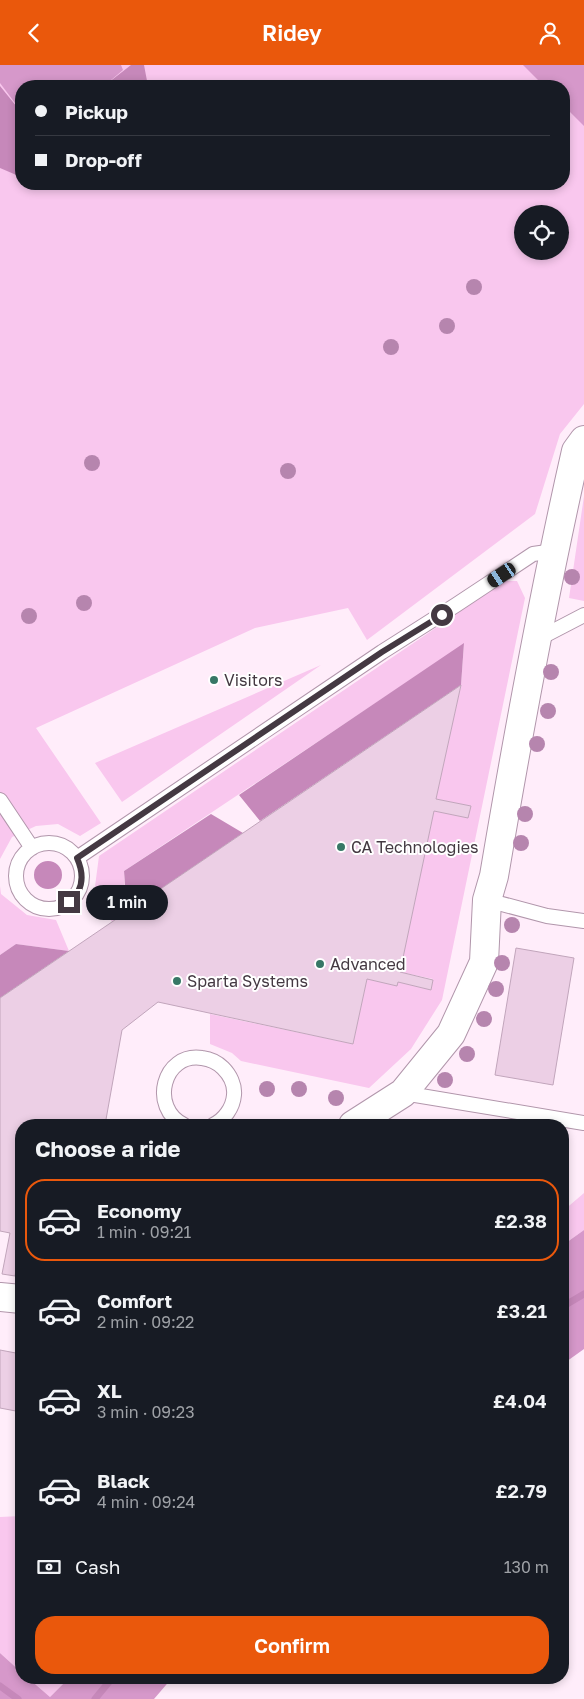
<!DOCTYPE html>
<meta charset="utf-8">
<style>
body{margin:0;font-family:"Golos Text",sans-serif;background:#20242c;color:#f1f3f6;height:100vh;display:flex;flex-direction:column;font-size:19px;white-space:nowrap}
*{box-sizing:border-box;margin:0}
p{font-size:16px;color:#9ea1a6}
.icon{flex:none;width:28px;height:28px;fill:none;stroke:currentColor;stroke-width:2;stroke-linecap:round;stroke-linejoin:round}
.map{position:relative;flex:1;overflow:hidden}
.drawer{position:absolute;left:15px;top:1054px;width:554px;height:565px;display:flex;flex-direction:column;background:#171b24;border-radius:20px;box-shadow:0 2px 8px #0003}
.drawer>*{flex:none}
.guide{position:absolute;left:15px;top:15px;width:555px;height:110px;border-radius:20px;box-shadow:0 2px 8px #0003;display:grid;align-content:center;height:110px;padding:0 20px;background:#171b24}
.buttons{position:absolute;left:514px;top:140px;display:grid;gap:10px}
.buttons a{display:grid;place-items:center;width:55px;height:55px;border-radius:50%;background:#171b24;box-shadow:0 2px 8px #0003;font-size:25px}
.end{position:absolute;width:22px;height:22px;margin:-11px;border:6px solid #443942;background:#fff;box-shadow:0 0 0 2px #fff}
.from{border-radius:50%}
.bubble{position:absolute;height:35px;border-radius:18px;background:#171b24;box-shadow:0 2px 8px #0003;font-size:16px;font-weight:600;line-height:35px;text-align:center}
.car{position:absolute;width:15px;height:30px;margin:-15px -8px;border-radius:6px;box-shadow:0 0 4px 1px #0007;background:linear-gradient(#222 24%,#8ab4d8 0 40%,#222 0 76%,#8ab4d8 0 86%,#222 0)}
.guide b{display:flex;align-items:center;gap:18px;height:48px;font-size:19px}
.guide b+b{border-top:1px solid #363941}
.guide i{width:12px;height:12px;background:#f1f3f6}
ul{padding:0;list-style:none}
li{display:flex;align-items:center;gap:15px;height:82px;margin:0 10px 8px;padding:0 10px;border:2px solid transparent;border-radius:20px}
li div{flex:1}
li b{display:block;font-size:19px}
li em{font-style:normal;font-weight:600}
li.active{border-color:#ea580c}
li>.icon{width:45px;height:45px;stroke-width:1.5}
h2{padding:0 20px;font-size:22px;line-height:60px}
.pay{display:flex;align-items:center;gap:12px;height:55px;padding:0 20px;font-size:19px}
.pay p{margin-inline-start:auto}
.action{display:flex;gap:10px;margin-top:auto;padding:10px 20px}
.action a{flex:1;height:58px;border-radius:20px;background:#ea580c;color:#fff;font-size:20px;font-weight:600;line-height:58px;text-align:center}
header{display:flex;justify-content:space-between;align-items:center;height:65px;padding:0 20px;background:#ea580c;color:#fff;font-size:22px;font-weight:600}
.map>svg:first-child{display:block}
.green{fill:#f9c7ee;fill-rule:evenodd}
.forest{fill:#d698ca}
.water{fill:#c688ba}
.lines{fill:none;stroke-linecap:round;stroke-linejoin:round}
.stream{stroke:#c688ba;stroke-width:7}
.building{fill:#eccfe5;stroke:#c1a5bb}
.lane-casing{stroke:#b196ab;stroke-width:16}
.street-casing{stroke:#b196ab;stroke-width:30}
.lane{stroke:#fff;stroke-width:14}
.street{stroke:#fff;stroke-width:28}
.tree{fill:#b685ae}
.route{stroke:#443942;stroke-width:6}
.poi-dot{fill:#377766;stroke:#fff;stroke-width:2}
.labels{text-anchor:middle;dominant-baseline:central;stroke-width:4;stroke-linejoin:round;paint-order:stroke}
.poi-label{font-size:16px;fill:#443942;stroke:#fff;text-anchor:start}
</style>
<header><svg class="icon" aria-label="back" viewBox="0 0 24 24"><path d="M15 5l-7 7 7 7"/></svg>Ridey<svg class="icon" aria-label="person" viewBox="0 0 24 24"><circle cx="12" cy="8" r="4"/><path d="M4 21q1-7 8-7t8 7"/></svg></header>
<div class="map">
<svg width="584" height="1634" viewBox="0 0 584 1634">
<rect width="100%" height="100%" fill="#ffedfa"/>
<!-- green -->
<path class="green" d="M0,0H584V339L560,369L535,449L367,575L348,543L255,563L36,663L101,758L80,771L58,759L36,761L12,772L0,794ZM21,21H564V119H21ZM522,149H560V186H522Z
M584,431V536L569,533Z
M505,516H517L525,533L442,935L411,984L369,1023L241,996L232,988L210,979V949L353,979L367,914L397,921L398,917L431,925L433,914L400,907L434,746L468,753L471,741L436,734L461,620L464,579L124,806L126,847L112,857L94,829L99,791Z
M321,600L122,737L95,698Z
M0,821L1,829L27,850L56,855L69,886L16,879L0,890Z
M584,1128V1165L563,1180V1146Z
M21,1451V1607L0,1588V1452Z
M28,1613H69L50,1632Z"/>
<!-- forest -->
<path class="forest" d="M0,0H121L123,5L104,21H21V46L0,18Z
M523,0H584V61L564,41V21H544Z
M584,1165V1284L563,1299V1180Z
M0,1588L21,1607V1612L28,1613L50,1632L69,1613H172L154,1634H0Z"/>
<!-- water -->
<path class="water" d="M131,0H144L148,21H104Z
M0,21L21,47V112L0,103Z
M464,578L461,620L260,756L239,730Z
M211,749L243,768L127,847L124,806Z
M34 810a14 14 0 1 1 28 0a14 14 0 1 1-28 0Z
M16,879L69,886L0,933V890Z"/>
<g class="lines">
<!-- stream -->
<path class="stream" d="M562,1242L584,1229
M0,1621L18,1634
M95,1634L113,1612"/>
</g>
<!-- building -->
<path class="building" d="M461,620L436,734L471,741L468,753L434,746L400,907L433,915L431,925L398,917L397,921L367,914L353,979L158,937L122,965L105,1060H21V1175L15,1211L2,1209L10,1168L0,1166V933Z
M516,883L574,893L553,1020L495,1010Z
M0,1285L21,1289V1347L0,1343Z"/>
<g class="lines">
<!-- lane casing -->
<g class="lane-casing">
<path id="lane" d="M538,574L584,550
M0,735L32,783
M16 811a33 33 0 1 1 66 0a33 33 0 1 1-66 0Z
M77,793L382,587L456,540L533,489L554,486
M487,835L547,851L584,856
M403,1028L584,1058
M184,1060C149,1043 163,987 202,993C210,994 217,997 223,1003C230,1010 235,1020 234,1030C233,1043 224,1055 213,1060"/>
</g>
<!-- street casing -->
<g class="street-casing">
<path id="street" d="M353,1060L403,1028L451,969L484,897L487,835L494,811C518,669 544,527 576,386L584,375
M0,1232L21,1234"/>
</g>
<!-- lane -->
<use href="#lane" class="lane"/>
<!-- street -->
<use href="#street" class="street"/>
</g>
<!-- trees -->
<g class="tree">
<circle cx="474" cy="222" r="8"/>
<circle cx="447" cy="261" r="8"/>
<circle cx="391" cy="282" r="8"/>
<circle cx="92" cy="398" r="8"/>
<circle cx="288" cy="406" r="8"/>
<circle cx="572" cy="512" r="8"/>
<circle cx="84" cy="538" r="8"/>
<circle cx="29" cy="551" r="8"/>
<circle cx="551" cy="607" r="8"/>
<circle cx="548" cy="646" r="8"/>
<circle cx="537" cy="679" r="8"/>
<circle cx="525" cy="749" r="8"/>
<circle cx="521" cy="778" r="8"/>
<circle cx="512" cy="860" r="8"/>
<circle cx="502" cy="898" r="8"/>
<circle cx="496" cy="924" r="8"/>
<circle cx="484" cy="954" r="8"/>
<circle cx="467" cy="989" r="8"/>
<circle cx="445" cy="1015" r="8"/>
<circle cx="267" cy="1024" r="8"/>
<circle cx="299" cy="1024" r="8"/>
<circle cx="336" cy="1033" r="8"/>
</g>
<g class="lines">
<!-- route -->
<path class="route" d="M69,837C84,825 84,809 77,793L382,587L442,550"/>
</g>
<!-- markers -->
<g class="poi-dot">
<circle cx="214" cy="615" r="5"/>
<circle cx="341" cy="782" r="5"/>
<circle cx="320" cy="899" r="5"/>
<circle cx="177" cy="916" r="5"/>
</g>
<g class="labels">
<!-- poi labels -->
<g class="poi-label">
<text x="224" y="615">Visitors</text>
<text x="351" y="782">CA Technologies</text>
<text x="330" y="899">Advanced</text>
<text x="187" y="916">Sparta Systems</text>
</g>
</g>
</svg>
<div class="buttons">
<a><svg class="icon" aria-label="locate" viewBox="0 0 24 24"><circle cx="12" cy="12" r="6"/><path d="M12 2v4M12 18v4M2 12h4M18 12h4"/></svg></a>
</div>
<i class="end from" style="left:442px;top:550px"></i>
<i class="end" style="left:69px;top:837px"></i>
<div class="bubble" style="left:86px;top:820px;width:82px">1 min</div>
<i class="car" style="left:502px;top:510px;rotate:236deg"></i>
<div class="guide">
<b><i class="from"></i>Pickup</b>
<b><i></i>Drop-off</b>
</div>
<section class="drawer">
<h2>Choose a ride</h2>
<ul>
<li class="active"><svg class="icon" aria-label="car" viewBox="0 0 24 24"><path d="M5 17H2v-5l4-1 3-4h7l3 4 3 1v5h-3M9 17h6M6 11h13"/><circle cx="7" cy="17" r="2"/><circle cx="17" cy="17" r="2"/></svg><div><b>Economy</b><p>1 min · 09:21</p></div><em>£2.38</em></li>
<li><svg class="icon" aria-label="car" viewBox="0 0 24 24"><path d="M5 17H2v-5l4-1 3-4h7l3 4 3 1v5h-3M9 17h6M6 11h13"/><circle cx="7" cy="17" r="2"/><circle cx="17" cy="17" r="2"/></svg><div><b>Comfort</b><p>2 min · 09:22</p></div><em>£3.21</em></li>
<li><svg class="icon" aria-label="car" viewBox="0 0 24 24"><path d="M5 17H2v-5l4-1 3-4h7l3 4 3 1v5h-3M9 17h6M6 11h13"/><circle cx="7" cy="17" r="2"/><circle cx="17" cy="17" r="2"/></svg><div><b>XL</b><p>3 min · 09:23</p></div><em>£4.04</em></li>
<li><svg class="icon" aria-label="car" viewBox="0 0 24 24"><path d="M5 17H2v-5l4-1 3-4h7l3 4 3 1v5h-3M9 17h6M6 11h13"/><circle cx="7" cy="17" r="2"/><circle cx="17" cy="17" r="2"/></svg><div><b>Black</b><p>4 min · 09:24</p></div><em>£2.79</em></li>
</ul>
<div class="pay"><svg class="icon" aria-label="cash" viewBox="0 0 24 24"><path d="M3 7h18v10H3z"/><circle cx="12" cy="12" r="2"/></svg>Cash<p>130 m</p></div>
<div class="action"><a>Confirm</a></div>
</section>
</div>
